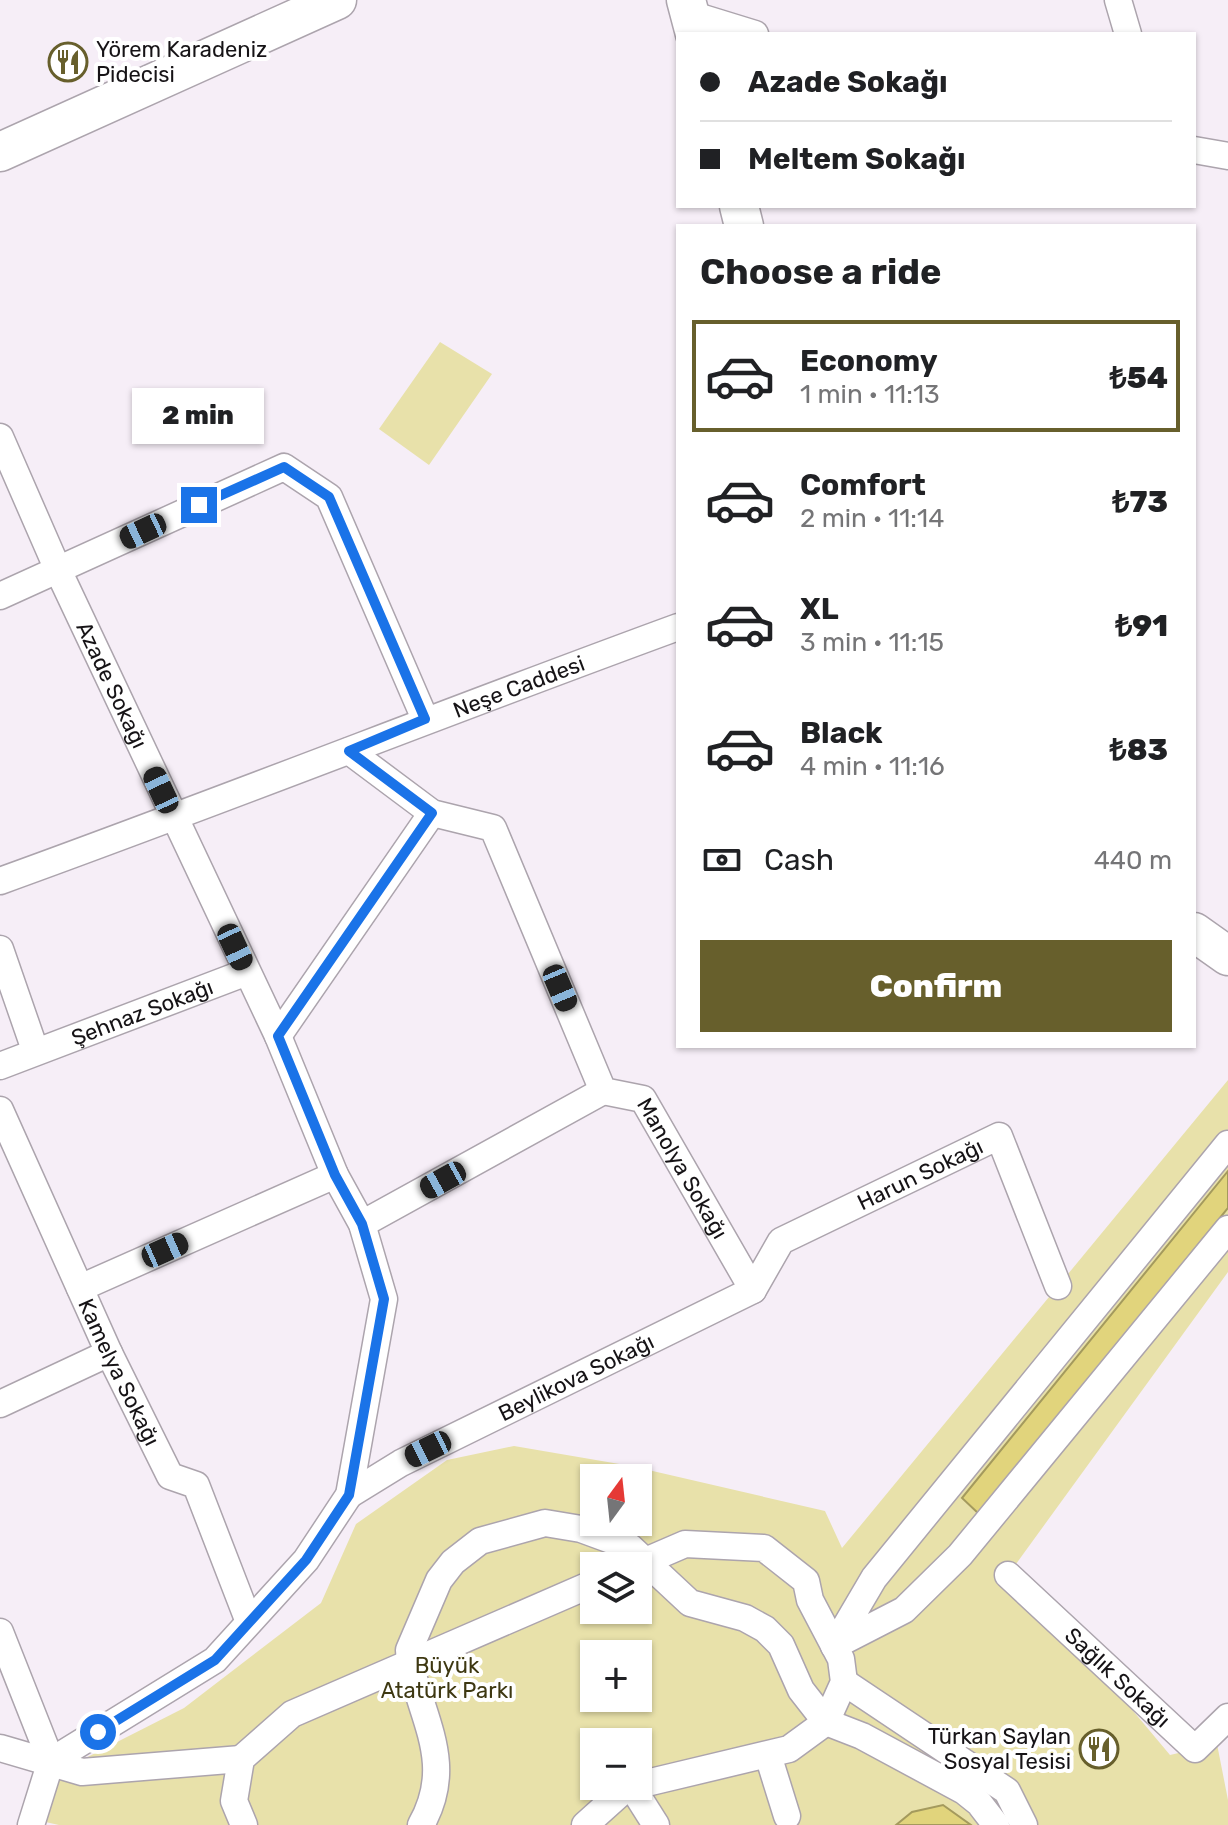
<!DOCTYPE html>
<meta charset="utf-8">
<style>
body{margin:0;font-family:Rubik,sans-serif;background:#f6f6f6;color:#202124;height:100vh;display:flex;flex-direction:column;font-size:30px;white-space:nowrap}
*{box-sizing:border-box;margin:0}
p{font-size:26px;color:#757577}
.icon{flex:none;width:44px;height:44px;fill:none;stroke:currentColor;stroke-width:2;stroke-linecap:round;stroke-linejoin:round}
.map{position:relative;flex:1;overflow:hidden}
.panel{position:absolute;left:676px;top:224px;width:520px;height:824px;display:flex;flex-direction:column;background:#fff;border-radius:0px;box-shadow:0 2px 6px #0004}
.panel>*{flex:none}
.hud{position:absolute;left:676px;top:32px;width:520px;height:176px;border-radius:0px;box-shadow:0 2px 6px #0004;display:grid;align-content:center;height:176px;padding:0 24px;background:#fff}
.needle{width:52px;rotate:15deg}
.tools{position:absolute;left:580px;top:1464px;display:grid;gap:16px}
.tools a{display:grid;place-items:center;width:72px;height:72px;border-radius:0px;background:#fff;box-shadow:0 2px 6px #0004;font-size:40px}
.end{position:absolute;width:36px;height:36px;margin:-18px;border:10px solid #1a73e8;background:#fff;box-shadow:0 0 0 4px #fff}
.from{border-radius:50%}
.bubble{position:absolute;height:56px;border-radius:0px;background:#fff;box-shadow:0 2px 6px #0004;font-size:26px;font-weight:800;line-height:56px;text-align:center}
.car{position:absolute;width:24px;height:48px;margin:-24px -12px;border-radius:10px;box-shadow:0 0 6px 2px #0007;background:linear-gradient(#222 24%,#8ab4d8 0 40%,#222 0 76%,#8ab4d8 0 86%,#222 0)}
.hud b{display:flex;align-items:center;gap:28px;height:76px;font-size:30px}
.hud b+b{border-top:2px solid #e0e0e0}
.hud i{width:20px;height:20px;background:#202124}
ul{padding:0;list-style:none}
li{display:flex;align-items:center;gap:24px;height:112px;margin:0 16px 12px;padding:0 8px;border:4px solid transparent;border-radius:0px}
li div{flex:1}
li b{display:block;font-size:30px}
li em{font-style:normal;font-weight:800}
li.selected{border-color:#675f2c}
li>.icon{width:72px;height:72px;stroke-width:1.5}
h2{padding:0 24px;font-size:36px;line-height:96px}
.pay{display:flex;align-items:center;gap:20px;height:88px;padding:0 24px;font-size:30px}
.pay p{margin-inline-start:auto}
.cta{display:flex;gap:16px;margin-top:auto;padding:16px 24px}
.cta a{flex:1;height:92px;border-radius:0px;background:#675f2c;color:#fff;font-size:32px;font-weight:800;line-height:92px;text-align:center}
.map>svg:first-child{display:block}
.green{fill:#e8e1aa;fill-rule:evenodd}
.water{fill:#e1d47c;stroke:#a49a5d;stroke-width:2}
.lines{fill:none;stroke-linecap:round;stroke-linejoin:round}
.street-casing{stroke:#aca4ad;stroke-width:29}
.secondary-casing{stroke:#aca4ad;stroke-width:41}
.street{stroke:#fff;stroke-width:26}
.secondary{stroke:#fff;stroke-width:38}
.route{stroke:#1a73e8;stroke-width:10}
.labels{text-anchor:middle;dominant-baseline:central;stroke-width:8;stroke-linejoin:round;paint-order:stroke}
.poi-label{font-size:22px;fill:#161316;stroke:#fff;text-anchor:start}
.street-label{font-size:22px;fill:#161316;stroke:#fff}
.park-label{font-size:22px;fill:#3e3812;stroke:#fff}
</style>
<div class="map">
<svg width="1228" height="1825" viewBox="0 0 1228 1825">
<rect width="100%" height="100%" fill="#f6eef7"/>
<!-- green -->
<path class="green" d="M440,342L492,374L429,465L379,429Z
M1228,1080V1272L1008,1575L1113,1687L1170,1755L1217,1744L1228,1800V1825H59L41,1821L56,1773L184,1708L321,1603L356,1524L447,1460L514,1446L631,1466L825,1511L842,1548ZM594,1478H638V1522H594ZM594,1566H638V1610H594ZM594,1654H638V1698H594ZM594,1742H638V1786H594Z"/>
<!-- water -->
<path class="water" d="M1228,1171V1208L979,1514L962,1498Z
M943,1805L971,1825H896L912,1812Z"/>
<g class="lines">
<!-- street casing -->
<g class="street-casing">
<g id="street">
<path d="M1118,0L1128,34"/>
<path d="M690,14L755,34"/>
<path d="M1194,150L1228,156"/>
<path id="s1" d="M0,437L58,570L278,1036L335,1175L362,1224L384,1299L349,1495L306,1560L215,1660L51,1761"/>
<path d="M0,596L284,467L329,497L425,719"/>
<path id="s2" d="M349,751L432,813L493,828L603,1091L643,1099L753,1290"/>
<path id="s3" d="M0,881C227,799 451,710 678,627"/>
<path d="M0,949L35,1050"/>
<path d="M278,1036L432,813"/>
<path id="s4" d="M0,1066L247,972"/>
<path id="s5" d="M0,1110L109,1353L170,1476L196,1485L249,1622"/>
<path d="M1228,1144L874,1578L834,1646L904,1610L960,1555L1228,1229"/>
<path d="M362,1224L603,1091"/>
<path d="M80,1288L335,1175"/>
<path d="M0,1404L109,1353"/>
<path id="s6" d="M349,1495L401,1463L753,1290L781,1241L999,1136L1058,1286"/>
<path d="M634,1566L685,1544L764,1548L806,1581L810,1600L841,1659L844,1682L826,1722L789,1749L638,1785"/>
<path id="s7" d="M1008,1575L1195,1749L1228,1717"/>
<path d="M0,1632L51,1761"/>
<path d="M844,1682L1007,1791L1024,1825"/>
<path d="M0,1748L82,1772L241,1759"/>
<path d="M768,1755L787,1816"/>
<path d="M632,1787L656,1825"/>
<path d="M31,1825L51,1761"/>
<path d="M244,1825L234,1801L241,1759L292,1714L594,1583"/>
<path d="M421,1825C455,1765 423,1722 410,1663L409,1650L439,1580L453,1562L480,1541L545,1523L581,1529L630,1547L690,1603L745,1618L765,1629L781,1645L801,1690L826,1722L862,1736L964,1791L979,1803L996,1825"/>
<path d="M585,1825L625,1789L636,1786"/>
</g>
</g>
<!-- secondary casing -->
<g class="secondary-casing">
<path id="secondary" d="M686,0L695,34
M0,152L337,0
M739,206L744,226
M1194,932L1228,956"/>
</g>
<!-- street -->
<use href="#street" class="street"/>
<!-- secondary -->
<use href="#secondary" class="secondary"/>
</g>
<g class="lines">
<!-- route -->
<path class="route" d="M98,1732L215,1660L306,1560L349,1495L384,1299L362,1224L335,1175L278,1036L432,813L349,751L425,719L329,497L284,467L199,505"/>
</g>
<!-- icons -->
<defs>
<g id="restaurant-ring" transform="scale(2)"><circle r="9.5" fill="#fff" stroke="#675f2c" stroke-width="1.5"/><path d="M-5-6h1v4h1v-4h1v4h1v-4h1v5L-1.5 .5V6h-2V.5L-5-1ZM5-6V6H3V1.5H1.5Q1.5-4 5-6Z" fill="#675f2c"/></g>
</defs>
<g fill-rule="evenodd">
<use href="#restaurant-ring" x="68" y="62"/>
<use href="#restaurant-ring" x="1099" y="1749"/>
</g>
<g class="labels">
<!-- poi labels -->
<g class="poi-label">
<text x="96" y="49">Yörem Karadeniz<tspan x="96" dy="25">Pidecisi</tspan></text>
<text x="1071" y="1736" text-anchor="end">Türkan Saylan<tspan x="1071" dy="25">Sosyal Tesisi</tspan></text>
</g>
<!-- street labels -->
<g class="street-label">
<text stroke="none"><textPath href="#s1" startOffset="272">Azade Sokağı</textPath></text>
<text stroke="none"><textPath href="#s3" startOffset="554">Neşe Caddesi</textPath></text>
<text stroke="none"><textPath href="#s4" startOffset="152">Şehnaz Sokağı</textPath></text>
<text stroke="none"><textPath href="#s2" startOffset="572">Manolya Sokağı</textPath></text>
<text stroke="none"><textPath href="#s6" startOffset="664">Harun Sokağı</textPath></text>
<text stroke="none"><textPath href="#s5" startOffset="288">Kamelya Sokağı</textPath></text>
<text stroke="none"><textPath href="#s6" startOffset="256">Beylikova Sokağı</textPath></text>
<text stroke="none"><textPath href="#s7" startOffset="150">Sağlık Sokağı</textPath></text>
</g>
<!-- park labels -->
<g class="park-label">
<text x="447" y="1665">Büyük<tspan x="447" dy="25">Atatürk Parkı</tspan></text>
</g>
</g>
</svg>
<div class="tools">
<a><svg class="needle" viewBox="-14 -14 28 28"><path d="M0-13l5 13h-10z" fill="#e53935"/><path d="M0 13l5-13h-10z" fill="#757577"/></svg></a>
<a><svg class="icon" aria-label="layers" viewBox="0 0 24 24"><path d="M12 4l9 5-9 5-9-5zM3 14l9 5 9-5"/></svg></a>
<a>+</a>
<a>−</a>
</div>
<i class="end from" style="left:98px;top:1732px"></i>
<i class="end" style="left:199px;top:505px"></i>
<div class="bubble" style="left:132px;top:388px;width:132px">2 min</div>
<i class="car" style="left:143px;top:531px;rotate:245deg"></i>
<i class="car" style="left:161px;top:790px;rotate:335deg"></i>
<i class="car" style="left:235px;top:947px;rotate:155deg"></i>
<i class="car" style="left:560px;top:988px;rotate:157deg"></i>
<i class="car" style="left:443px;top:1180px;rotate:241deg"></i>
<i class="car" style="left:165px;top:1250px;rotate:66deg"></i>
<i class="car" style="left:428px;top:1449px;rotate:244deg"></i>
<div class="hud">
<b><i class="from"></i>Azade Sokağı</b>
<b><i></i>Meltem Sokağı</b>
</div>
<section class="panel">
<h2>Choose a ride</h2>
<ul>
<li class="selected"><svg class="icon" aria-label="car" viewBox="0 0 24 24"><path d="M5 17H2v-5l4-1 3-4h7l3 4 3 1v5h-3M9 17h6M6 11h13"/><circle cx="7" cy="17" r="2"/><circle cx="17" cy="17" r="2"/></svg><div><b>Economy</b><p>1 min · 11:13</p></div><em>₺54</em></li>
<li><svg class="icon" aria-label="car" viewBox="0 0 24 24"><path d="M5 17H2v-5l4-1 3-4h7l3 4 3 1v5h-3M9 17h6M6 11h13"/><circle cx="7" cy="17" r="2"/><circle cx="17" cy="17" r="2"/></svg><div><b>Comfort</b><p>2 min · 11:14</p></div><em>₺73</em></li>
<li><svg class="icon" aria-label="car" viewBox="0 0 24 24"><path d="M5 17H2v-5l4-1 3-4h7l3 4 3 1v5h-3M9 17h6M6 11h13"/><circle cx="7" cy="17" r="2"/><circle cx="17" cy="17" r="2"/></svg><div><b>XL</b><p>3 min · 11:15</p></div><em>₺91</em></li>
<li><svg class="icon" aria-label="car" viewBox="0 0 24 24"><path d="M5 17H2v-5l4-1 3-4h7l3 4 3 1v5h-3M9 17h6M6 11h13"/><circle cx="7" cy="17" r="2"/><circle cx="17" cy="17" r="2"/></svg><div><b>Black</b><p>4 min · 11:16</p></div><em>₺83</em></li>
</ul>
<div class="pay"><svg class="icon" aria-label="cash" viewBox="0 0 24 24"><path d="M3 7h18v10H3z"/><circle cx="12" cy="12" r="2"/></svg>Cash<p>440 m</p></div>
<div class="cta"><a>Confirm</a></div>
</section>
</div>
